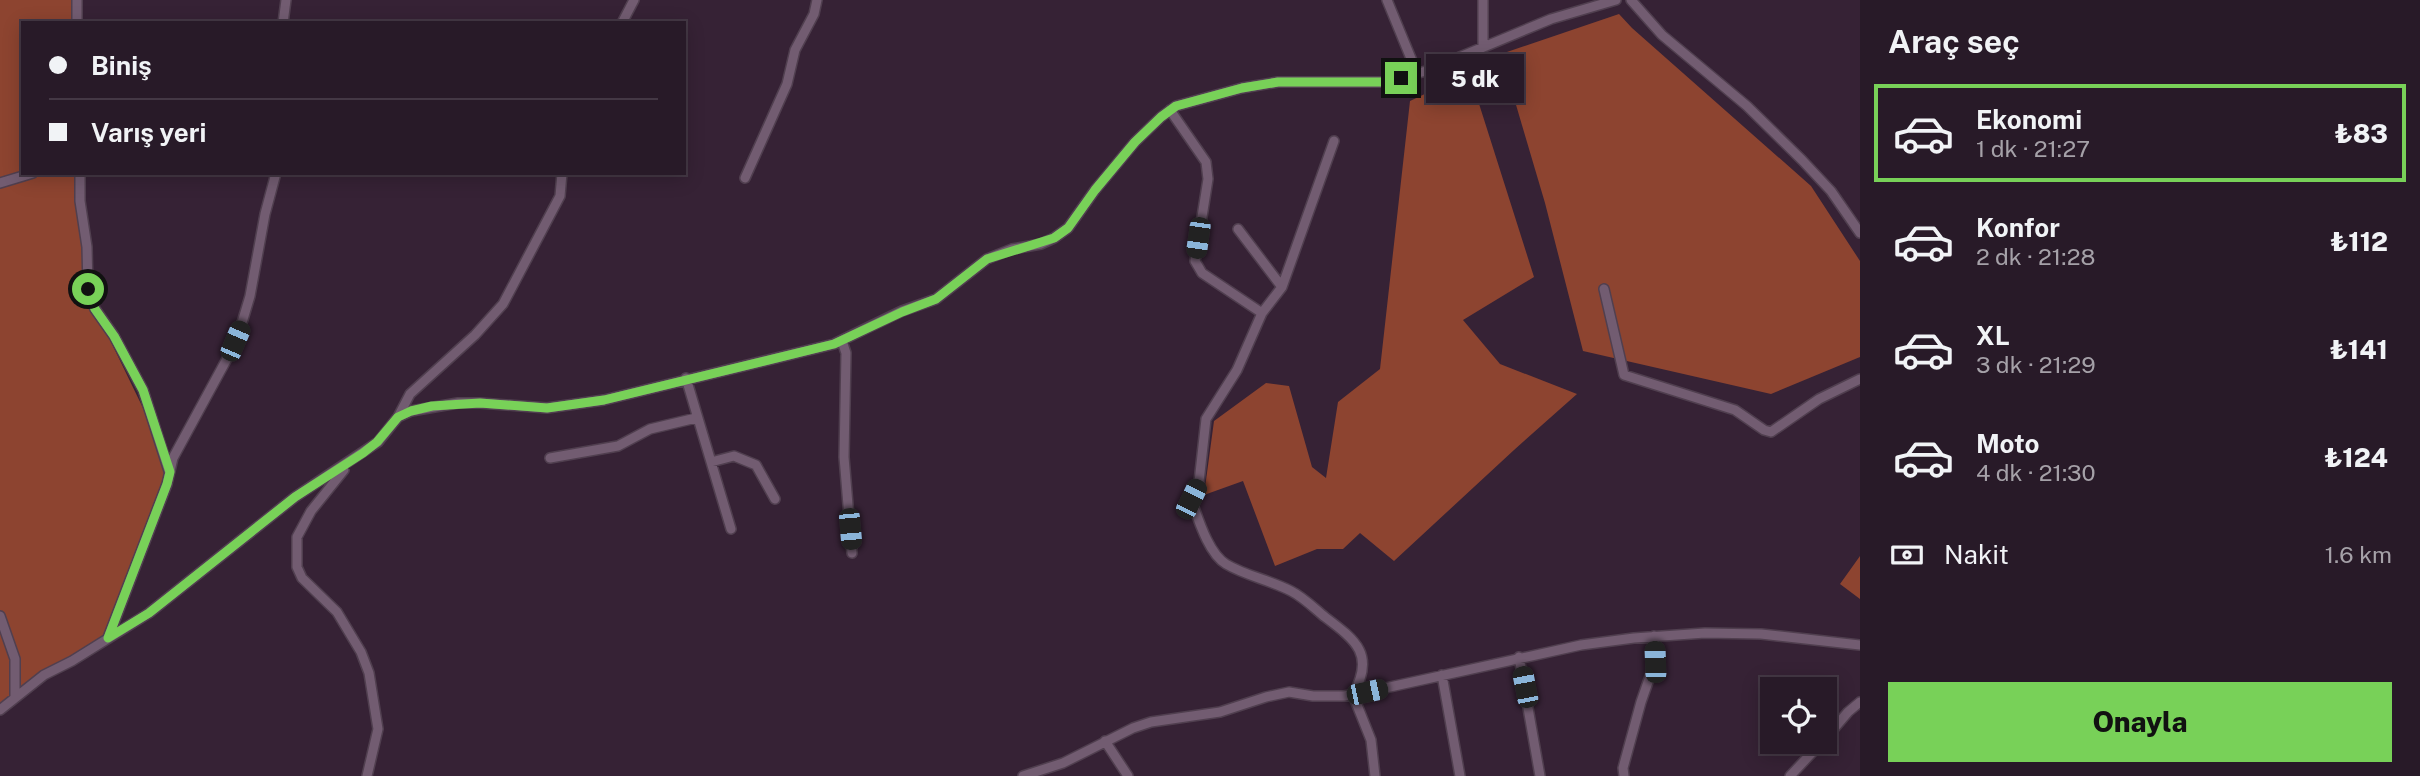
<!DOCTYPE html>
<html lang="tr">
<meta charset="utf-8">
<style>
body{margin:0;font-family:"Public Sans",sans-serif;background:#342734;color:#f1f3f6;height:100vh;display:flex;flex-direction:column;font-size:26px;white-space:nowrap}
*{box-sizing:border-box;margin:0}
p{font-size:23px;color:#a5a1a8}
.icon{flex:none;width:38px;height:38px;fill:none;stroke:currentColor;stroke-width:2;stroke-linecap:round;stroke-linejoin:round}
.map{position:relative;flex:1;overflow:hidden}
.drawer{display:flex;flex-direction:column;background:#281a28;width:560px}
.drawer>*{flex:none}
.hud{position:absolute;left:21px;top:21px;width:665px;height:154px;border-radius:0px;box-shadow:0 4px 18px #0003,0 0 0 2px #443845;display:grid;align-content:center;height:154px;padding:0 28px;background:#281a28}
.tools{position:absolute;left:1760px;top:677px;display:grid;gap:14px}
.tools a{display:grid;place-items:center;width:77px;height:77px;border-radius:0px;background:#281a28;box-shadow:0 4px 18px #0003,0 0 0 2px #443845;font-size:35px}
.end{position:absolute;width:32px;height:32px;margin:-16px;border:9px solid #78d158;background:#111;box-shadow:0 0 0 4px #111}
.from{border-radius:50%}
.bubble{position:absolute;height:49px;border-radius:0px;background:#281a28;box-shadow:0 4px 18px #0003,0 0 0 2px #443845;font-size:23px;font-weight:800;line-height:49px;text-align:center}
.car{position:absolute;width:21px;height:42px;margin:-21px -10px;border-radius:9px;box-shadow:0 0 5px 2px #0007;background:linear-gradient(#222 24%,#8ab4d8 0 40%,#222 0 76%,#8ab4d8 0 86%,#222 0)}
.hud b{display:flex;align-items:center;gap:24px;height:66px;font-size:26px}
.hud b+b{border-top:2px solid #443845}
.hud i{width:18px;height:18px;background:#f1f3f6}
ul{padding:0;list-style:none}
li{display:flex;align-items:center;gap:21px;height:98px;margin:0 14px 10px;padding:0 14px;border:4px solid transparent;border-radius:0px}
li div{flex:1}
li b{display:block;font-size:26px}
li em{font-style:normal;font-weight:800}
li.on{border-color:#78d158}
li>.icon{width:63px;height:63px;stroke-width:1.5}
h2{padding:0 28px;font-size:32px;line-height:84px}
.pay{display:flex;align-items:center;gap:18px;height:77px;padding:0 28px;font-size:26px}
.pay p{margin-inline-start:auto}
.action{display:flex;gap:14px;margin-top:auto;padding:14px 28px}
.action a{flex:1;height:80px;border-radius:0px;background:#78d158;color:#111;font-size:28px;font-weight:800;line-height:80px;text-align:center}
main{display:flex;flex:1;min-height:0}
.map>svg:first-child{display:block}
.forest{fill:#8d4430}
.lines{fill:none;stroke-linecap:round;stroke-linejoin:round}
.minor-casing{stroke:#503f4f;stroke-width:12}
.minor{stroke:#725c71;stroke-width:9}
.route{stroke:#78d158;stroke-width:9}
</style>
<main>
<div class="map">
<svg width="1860" height="776" viewBox="0 0 1860 776">
<rect width="100%" height="100%" fill="#362235"/>
<!-- forest -->
<path class="forest" d="M0,0H77L78,23H23V173H81L95,309L175,474L108,638L0,705Z
M1619,14L1632,28L1811,186L1860,261V357L1771,394L1583,351L1545,203L1501,54Z
M1448,83L1474,88L1534,277L1463,320L1500,364L1577,394L1514,450L1394,561L1360,533L1343,549H1317L1275,566L1243,481L1204,495L1214,421L1266,383L1289,386L1312,467L1326,478L1338,402L1380,369L1410,101Z
M1860,556V599L1840,584Z"/>
<g class="lines">
<!-- minor casing -->
<g class="minor-casing">
<path id="minor" d="M77,0V23
M1387,0L1417,73
M1483,0V47
M1631,0L1662,35L1747,106L1802,160L1831,191L1860,233
M283,23L286,0
M622,23L634,0
M1170,110L1206,162L1208,179L1195,261L1202,273L1262,313L1237,370L1206,419L1199,482L1191,499C1198,518 1208,553 1226,564C1246,576 1270,580 1291,591C1303,597 1314,608 1325,617C1357,641 1375,655 1353,695L1371,740L1375,776
M80,173V201L87,247L88,289L95,309L114,336L143,390L169,471
M745,178L787,84L795,50L814,14L817,0
M0,183L33,173
M1238,229L1282,287
M1604,289L1624,375L1735,410L1764,430L1771,432L1819,399L1860,379
M1262,313L1282,287L1334,141
M842,341L846,353L844,457L852,553
M686,378L731,529
M398,417L411,411L458,403H480L547,408L604,400L834,344L902,311L936,299L987,259L1012,249L1041,244L1054,238L1068,228L1095,190L1135,142L1161,117L1176,106L1242,88L1278,82H1384L1426,71L1551,19L1616,0
M550,458L618,446L650,429L696,418
M711,462L734,456L756,465L775,499
M344,470L311,511L297,537V567L302,578L337,612L361,652L369,673L378,729L367,776
M0,616L15,659V697
M108,638L167,484L173,458L229,355L241,326L250,296L265,214L276,173
M1519,657L1540,776
M1442,675L1460,776
M0,710L44,675L72,661L149,613L295,497L378,442L398,417L410,394L475,335L503,304L560,196L562,173
M1825,739L1848,712L1860,702
M1105,741L1128,776
M1023,776L1063,763L1133,728L1151,722L1220,712L1266,697L1289,692L1313,696H1344L1367,692L1581,645L1634,638L1705,633L1761,634L1860,645
M1624,776L1623,768L1641,702L1655,662L1654,636
M1790,776L1822,742"/>
</g>
<!-- minor -->
<use href="#minor" class="minor"/>
</g>
<g class="lines">
<!-- route -->
<path class="route" d="M88,289L95,309L114,336L143,390L170,472L167,484L108,638L149,613L295,497L363,453L377,442L398,417L411,411L432,406L480,403L547,408L604,400L834,344L902,312L936,299L987,259L1054,238L1068,228L1095,190L1135,142L1161,117L1176,106L1242,88L1278,82H1384L1401,78"/>
</g>
</svg>
<div class="tools">
<a><svg class="icon" aria-label="locate" viewBox="0 0 24 24"><circle cx="12" cy="12" r="6"/><path d="M12 2v4M12 18v4M2 12h4M18 12h4"/></svg></a>
</div>
<i class="end from" style="left:88px;top:289px"></i>
<i class="end" style="left:1401px;top:78px"></i>
<div class="bubble" style="left:1426px;top:54px;width:98px">5 dk</div>
<i class="car" style="left:1198px;top:238px;rotate:188deg"></i>
<i class="car" style="left:235px;top:341px;rotate:23deg"></i>
<i class="car" style="left:1191px;top:499px;rotate:26deg"></i>
<i class="car" style="left:850px;top:529px;rotate:175deg"></i>
<i class="car" style="left:1655px;top:662px;rotate:358deg"></i>
<i class="car" style="left:1525px;top:687px;rotate:349deg"></i>
<i class="car" style="left:1367px;top:692px;rotate:78deg"></i>
<div class="hud">
<b><i class="from"></i>Biniş</b>
<b><i></i>Varış yeri</b>
</div>
</div>
<section class="drawer">
<h2>Araç seç</h2>
<ul>
<li class="on"><svg class="icon" aria-label="car" viewBox="0 0 24 24"><path d="M5 17H2v-5l4-1 3-4h7l3 4 3 1v5h-3M9 17h6M6 11h13"/><circle cx="7" cy="17" r="2"/><circle cx="17" cy="17" r="2"/></svg><div><b>Ekonomi</b><p>1 dk · 21:27</p></div><em>₺83</em></li>
<li><svg class="icon" aria-label="car" viewBox="0 0 24 24"><path d="M5 17H2v-5l4-1 3-4h7l3 4 3 1v5h-3M9 17h6M6 11h13"/><circle cx="7" cy="17" r="2"/><circle cx="17" cy="17" r="2"/></svg><div><b>Konfor</b><p>2 dk · 21:28</p></div><em>₺112</em></li>
<li><svg class="icon" aria-label="car" viewBox="0 0 24 24"><path d="M5 17H2v-5l4-1 3-4h7l3 4 3 1v5h-3M9 17h6M6 11h13"/><circle cx="7" cy="17" r="2"/><circle cx="17" cy="17" r="2"/></svg><div><b>XL</b><p>3 dk · 21:29</p></div><em>₺141</em></li>
<li><svg class="icon" aria-label="car" viewBox="0 0 24 24"><path d="M5 17H2v-5l4-1 3-4h7l3 4 3 1v5h-3M9 17h6M6 11h13"/><circle cx="7" cy="17" r="2"/><circle cx="17" cy="17" r="2"/></svg><div><b>Moto</b><p>4 dk · 21:30</p></div><em>₺124</em></li>
</ul>
<div class="pay"><svg class="icon" aria-label="cash" viewBox="0 0 24 24"><path d="M3 7h18v10H3z"/><circle cx="12" cy="12" r="2"/></svg>Nakit<p>1.6 km</p></div>
<div class="action"><a>Onayla</a></div>
</section>
</main>
